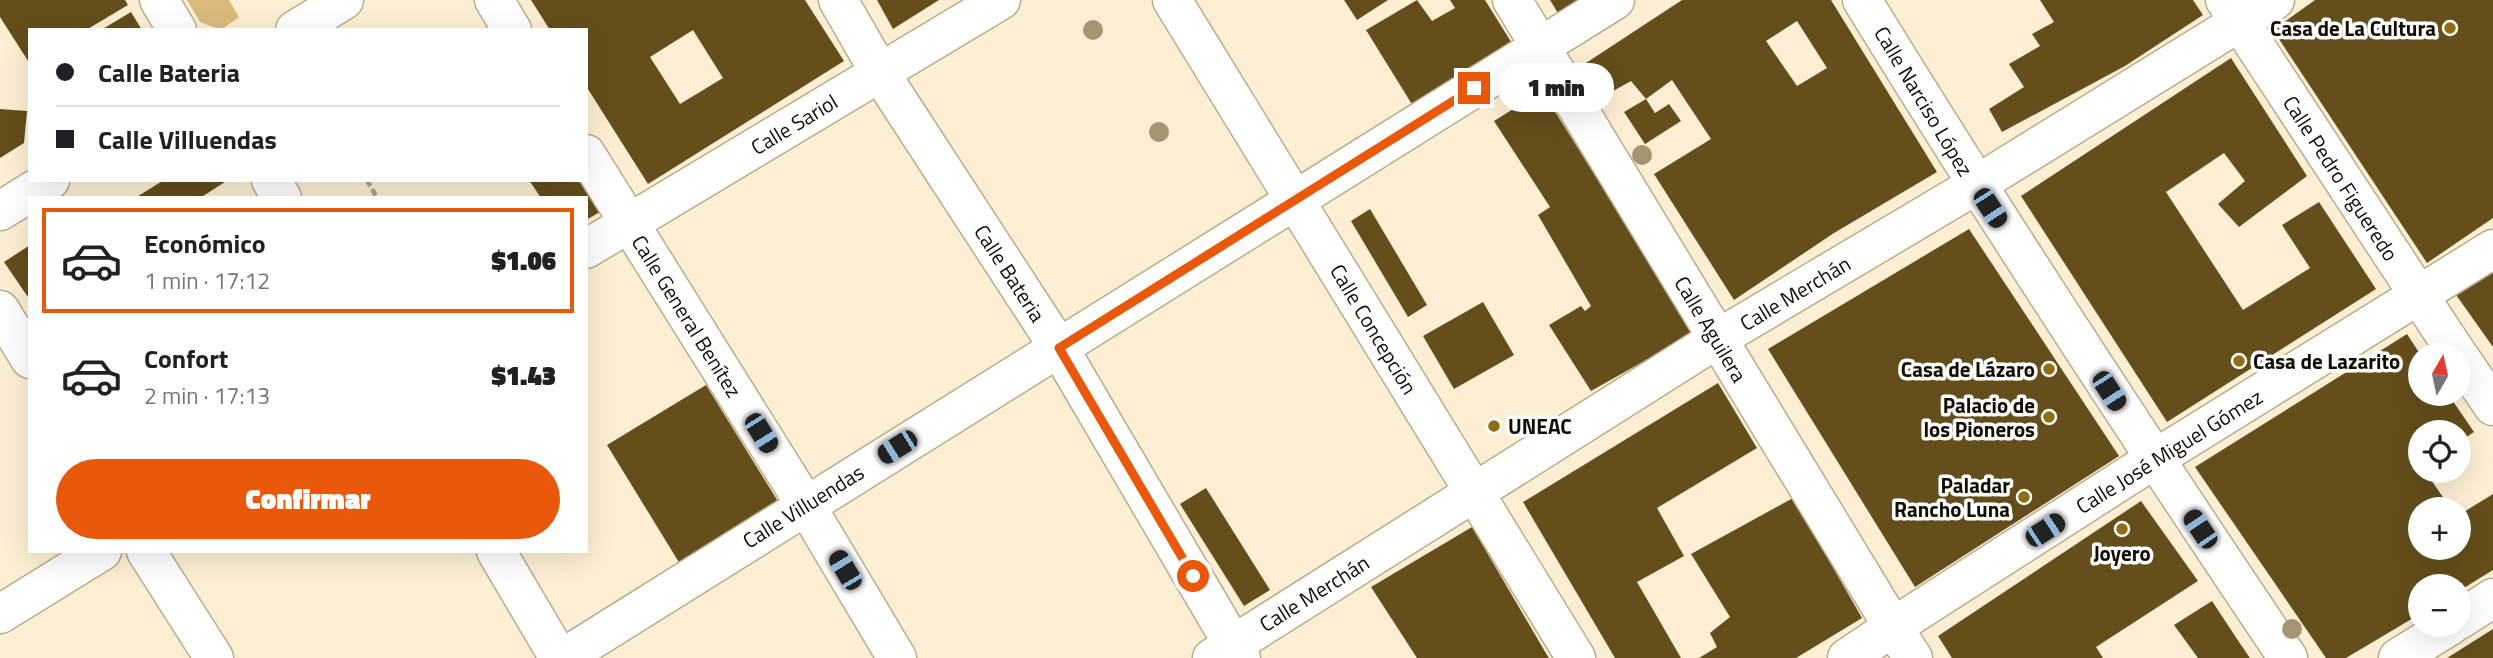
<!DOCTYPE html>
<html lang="es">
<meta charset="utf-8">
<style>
body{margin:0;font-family:"Titillium Web",sans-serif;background:#f6f6f6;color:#202124;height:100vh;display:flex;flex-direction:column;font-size:26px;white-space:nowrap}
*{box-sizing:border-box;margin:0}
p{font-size:23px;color:#757577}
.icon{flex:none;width:38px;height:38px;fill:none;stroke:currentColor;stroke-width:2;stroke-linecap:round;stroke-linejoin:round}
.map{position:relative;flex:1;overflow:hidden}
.panel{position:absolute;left:28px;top:196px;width:560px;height:357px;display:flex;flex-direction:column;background:#fff;border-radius:0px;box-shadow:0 7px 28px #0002}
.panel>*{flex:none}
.hud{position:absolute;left:28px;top:28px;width:560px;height:154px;border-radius:0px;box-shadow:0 7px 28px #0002;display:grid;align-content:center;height:154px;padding:0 28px;background:#fff}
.needle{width:46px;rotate:9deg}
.buttons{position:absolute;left:2408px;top:343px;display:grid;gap:14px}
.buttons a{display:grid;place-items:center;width:63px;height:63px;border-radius:50%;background:#fff;box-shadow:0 7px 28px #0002;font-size:35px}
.end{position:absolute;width:32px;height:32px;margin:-16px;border:9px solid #ea580c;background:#fff;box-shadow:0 0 0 4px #fff}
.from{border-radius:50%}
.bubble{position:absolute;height:49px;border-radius:24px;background:#fff;box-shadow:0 7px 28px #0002;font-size:23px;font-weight:800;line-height:49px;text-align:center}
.car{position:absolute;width:21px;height:42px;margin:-21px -10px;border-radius:9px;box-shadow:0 0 5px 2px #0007;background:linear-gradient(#222 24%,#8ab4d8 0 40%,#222 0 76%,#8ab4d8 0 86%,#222 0)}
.hud b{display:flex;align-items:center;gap:24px;height:66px;font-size:26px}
.hud b+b{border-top:2px solid #e0e0e0}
.hud i{width:18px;height:18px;background:#202124}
ul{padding:12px 0 0;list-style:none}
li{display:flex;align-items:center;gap:21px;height:105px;margin:0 14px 10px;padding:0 14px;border:4px solid transparent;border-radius:0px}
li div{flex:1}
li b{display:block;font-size:26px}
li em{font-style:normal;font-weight:800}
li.current{border-color:#ea580c}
li>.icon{width:63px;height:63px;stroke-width:1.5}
.button{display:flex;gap:14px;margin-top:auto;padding:14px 28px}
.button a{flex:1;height:80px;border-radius:42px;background:#ea580c;color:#fff;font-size:28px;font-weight:800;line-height:80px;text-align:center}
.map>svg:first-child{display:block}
.green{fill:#d8ba7b}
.building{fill:#644e1b;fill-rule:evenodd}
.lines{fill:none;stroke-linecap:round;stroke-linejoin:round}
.street-casing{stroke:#bcac8a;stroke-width:41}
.secondary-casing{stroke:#bcac8a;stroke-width:41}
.primary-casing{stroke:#bcac8a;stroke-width:41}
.path{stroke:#aba18b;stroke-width:4.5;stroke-dasharray:7 3.5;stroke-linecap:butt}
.street{stroke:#fff;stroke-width:38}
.secondary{stroke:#fff;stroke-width:38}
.primary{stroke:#fff;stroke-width:38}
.tree{fill:#a59573}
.route{stroke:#ea580c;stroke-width:9}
.poi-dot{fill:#906d12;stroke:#fff;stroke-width:2.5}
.labels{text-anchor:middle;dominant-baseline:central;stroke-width:7;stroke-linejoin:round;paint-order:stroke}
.poi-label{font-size:21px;font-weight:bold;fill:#120d03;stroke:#fff;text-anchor:end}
.street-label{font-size:21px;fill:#120d03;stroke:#fff}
</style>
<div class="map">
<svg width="2493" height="658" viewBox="0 0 2493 658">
<rect width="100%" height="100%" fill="#fcefd3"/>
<!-- green -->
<path class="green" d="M187,0H229L239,17L221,30L200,22Z"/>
<!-- building -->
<path class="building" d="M0,0H125L128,5L86,30H30V64L0,17Z
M531,0H805L844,61L648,184L586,86V30H550ZM693,30L723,78L680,104L650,57Z
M877,0H939L893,29Z
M1344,0H1388L1357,20Z
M1417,0L1432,21L1455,8L1450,0H1485L1513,45L1413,106L1366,30Z
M1550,0H1589L1561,18Z
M1682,0H1831L1937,172L1834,233L1734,300L1654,174L1711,139L1672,80L1646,99L1655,113L1669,104L1681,121L1645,144L1624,112L1646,99L1631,81L1606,95L1586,63ZM1797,21L1827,68L1797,86L1766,41Z
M2040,0H2193L2203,15L2125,66L2002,132L1989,109L2024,87L2009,64L2040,46L2032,34L2054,22Z
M2315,0H2493V218L2427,263L2273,30Z
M131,12L142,30H101Z
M2231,58L2307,176L2239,227L2218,204L2245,181L2224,153L2166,192L2243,310L2310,268L2282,225L2319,202L2376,289L2167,422L2021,196Z
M1542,91L1694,333L1591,391L1549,325L1581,306L1585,311L1591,306L1538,215L1550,207L1494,121Z
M0,109L27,111L24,143L0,158Z
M164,180H228L200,198H135Z
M529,180H582L600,212L586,220V198H541Z
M1370,209L1427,305L1408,317L1351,221Z
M1969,229L2119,456L1915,587L1768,349Z
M30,245V300L4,262Z
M2493,268V347L2454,292Z
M1483,302L1514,355L1454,389L1423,336Z
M2407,334L2420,354V394H2448L2474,432L2459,442V432H2420V471H2425L2451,509H2420V548H2459V515L2493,494V570L2459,591V586H2420V614L2346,658H2326L2195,467Z
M1718,383L1757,448L1657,508L1684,556L1637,582L1681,658H1615L1523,502Z
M706,385L779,503L680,564L607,445Z
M1206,488L1270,590L1244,606L1180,504Z
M1793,498L1862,618L1796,658H1699L1717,647L1710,633L1730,617L1691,554Z
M2141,501L2198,581L2096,647L2103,658H1952L1938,636Z
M1472,527L1547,655L1549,658H1417L1371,587Z
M2212,601L2237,639L2250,658H2198L2174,625Z
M2493,629V658H2447L2466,646Z"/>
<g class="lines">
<!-- street casing -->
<g class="street-casing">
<path id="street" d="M159,0L177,30
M838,0L880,73L1059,348L1241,658
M1172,0L1576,658
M1512,0L1893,627L1847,658
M1862,0C1999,223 2142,441 2288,658
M271,180L282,198
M586,249L1001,0
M0,310L30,359
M146,551L214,658
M496,551L559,658
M0,614L102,551
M2459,620L2493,598
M563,658L1615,0
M2398,658L2451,625"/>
</g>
<!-- secondary casing -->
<g class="secondary-casing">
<path id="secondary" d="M494,0L512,30
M2225,0L2458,355
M586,154L805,504L897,658
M2459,356L2493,406
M1212,658L1717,339L1976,185L2275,0
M1913,658L1893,627L2153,460L2493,249"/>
</g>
<!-- primary casing -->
<g class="primary-casing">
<path id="primary" d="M295,30L344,0
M0,211L50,180"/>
</g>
<!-- path -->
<path class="path" d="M367,180L377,198"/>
<!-- street -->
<use href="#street" class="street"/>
<!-- secondary -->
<use href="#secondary" class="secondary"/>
<!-- primary -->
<use href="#primary" class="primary"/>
</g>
<!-- trees -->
<g class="tree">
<circle cx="1093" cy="30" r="10"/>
<circle cx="1159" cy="132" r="10"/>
<circle cx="1642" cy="155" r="10"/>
<circle cx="2292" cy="629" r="10"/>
</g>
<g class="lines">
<!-- route -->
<path class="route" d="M1193,576L1059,348L1474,88"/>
</g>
<!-- markers -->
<g class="poi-dot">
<circle cx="2450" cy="28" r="7"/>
<circle cx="2239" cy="361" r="7"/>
<circle cx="2049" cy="369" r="7"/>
<circle cx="2049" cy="417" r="7"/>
<circle cx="1494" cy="426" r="7"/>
<circle cx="2024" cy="497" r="7"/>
<circle cx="2122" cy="529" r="7"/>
</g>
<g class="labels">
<!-- poi labels -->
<g class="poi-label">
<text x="2436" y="28">Casa de La Cultura</text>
<text x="2253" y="361" text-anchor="start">Casa de Lazarito</text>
<text x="2035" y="369">Casa de Lázaro</text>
<text x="2035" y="405">Palacio de<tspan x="2035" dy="24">los Pioneros</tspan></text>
<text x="1508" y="426" text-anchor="start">UNEAC</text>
<text x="2010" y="485">Paladar<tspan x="2010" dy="24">Rancho Luna</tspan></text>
<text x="2122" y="553" text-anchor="middle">Joyero</text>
</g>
<!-- street labels -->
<g class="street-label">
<text transform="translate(1924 101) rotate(59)">Calle Narciso López</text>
<text transform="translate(794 124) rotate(-31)">Calle Sariol</text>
<text transform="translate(2341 178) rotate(57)">Calle Pedro Figueredo</text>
<text transform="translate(1010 273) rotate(57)">Calle Bateria</text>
<text transform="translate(1795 293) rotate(-31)">Calle Merchán</text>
<text transform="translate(687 316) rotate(58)">Calle General Benítez</text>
<text transform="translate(1374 329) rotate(59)">Calle Concepción</text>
<text transform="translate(1711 329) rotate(59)">Calle Aguilera</text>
<text transform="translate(2169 451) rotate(-32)">Calle José Miguel Gómez</text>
<text transform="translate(803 506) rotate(-32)">Calle Villuendas</text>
<text transform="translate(1314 593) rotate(-32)">Calle Merchán</text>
</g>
</g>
</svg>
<div class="buttons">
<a><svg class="needle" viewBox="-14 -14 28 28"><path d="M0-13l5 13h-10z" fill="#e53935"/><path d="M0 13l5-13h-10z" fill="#757577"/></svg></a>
<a><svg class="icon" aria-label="locate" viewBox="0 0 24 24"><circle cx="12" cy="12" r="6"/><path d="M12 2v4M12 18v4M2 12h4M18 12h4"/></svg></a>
<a>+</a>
<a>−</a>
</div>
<i class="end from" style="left:1193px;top:576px"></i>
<i class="end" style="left:1474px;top:88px"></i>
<div class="bubble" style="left:1498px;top:63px;width:116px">1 min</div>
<i class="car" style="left:1990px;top:208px;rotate:147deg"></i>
<i class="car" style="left:2109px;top:391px;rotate:147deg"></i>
<i class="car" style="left:761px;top:433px;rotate:148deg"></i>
<i class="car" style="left:897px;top:447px;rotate:238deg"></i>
<i class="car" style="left:2200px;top:529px;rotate:326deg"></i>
<i class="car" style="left:2045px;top:530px;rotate:57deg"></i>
<i class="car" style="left:845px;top:570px;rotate:329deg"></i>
<div class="hud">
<b><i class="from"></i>Calle Bateria</b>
<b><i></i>Calle Villuendas</b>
</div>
<section class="panel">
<ul>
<li class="current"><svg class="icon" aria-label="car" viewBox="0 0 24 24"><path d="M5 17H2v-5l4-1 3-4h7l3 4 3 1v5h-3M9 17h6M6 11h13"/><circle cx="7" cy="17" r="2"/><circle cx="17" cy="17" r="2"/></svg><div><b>Económico</b><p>1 min · 17:12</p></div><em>$1.06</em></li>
<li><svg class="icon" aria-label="car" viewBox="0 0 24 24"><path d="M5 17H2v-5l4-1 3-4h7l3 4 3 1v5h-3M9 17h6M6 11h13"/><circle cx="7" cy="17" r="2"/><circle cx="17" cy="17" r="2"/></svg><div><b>Confort</b><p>2 min · 17:13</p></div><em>$1.43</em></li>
</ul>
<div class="button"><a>Confirmar</a></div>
</section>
</div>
